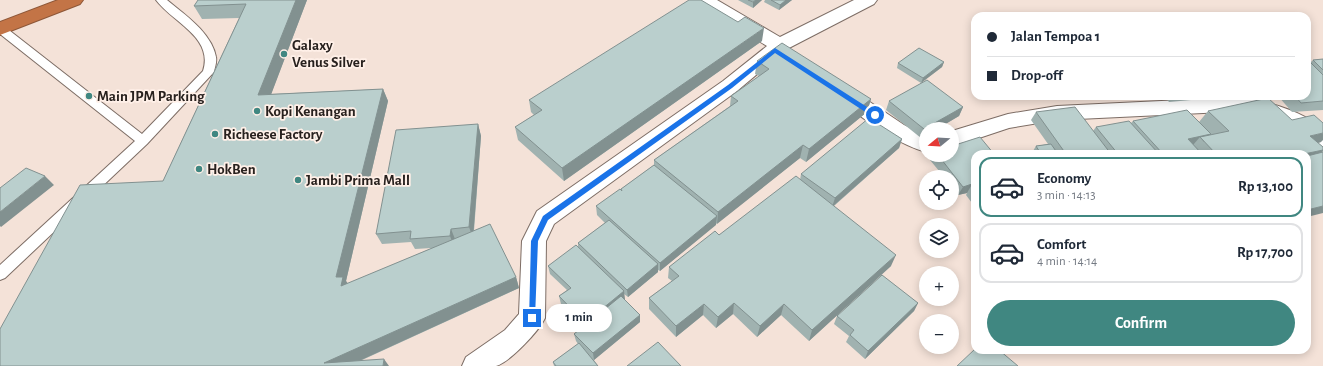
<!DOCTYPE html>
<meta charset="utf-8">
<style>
body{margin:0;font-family:"Alegreya Sans",sans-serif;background:#f2f2f3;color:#1f2937;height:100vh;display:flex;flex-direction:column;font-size:15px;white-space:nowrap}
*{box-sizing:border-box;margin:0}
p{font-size:13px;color:#747a83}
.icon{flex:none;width:22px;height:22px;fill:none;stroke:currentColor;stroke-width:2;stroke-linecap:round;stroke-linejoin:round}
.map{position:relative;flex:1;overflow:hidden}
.side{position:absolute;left:971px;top:150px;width:340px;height:204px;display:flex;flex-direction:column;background:#fff;border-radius:12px;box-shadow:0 2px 10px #0003}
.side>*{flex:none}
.top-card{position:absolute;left:971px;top:12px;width:340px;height:88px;border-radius:12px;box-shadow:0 2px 10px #0003;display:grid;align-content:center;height:88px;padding:0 16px;background:#fff}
.needle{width:26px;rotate:252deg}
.tools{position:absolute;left:919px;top:122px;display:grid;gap:8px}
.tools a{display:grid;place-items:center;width:40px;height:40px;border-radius:50%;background:#fff;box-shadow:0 2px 10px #0003;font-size:20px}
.end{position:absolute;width:18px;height:18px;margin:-9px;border:5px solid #1a73e8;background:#fff;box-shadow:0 0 0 2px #fff}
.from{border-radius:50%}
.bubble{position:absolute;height:28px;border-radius:14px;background:#fff;box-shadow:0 2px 10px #0003;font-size:13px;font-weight:600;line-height:28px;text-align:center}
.top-card b{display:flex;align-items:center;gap:14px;height:38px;font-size:15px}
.top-card b+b{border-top:1px solid #e0e1e3}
.top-card i{width:10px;height:10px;background:#1f2937}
ul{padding:7px 0 0;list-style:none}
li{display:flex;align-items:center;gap:12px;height:60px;margin:0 8px 6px;padding:0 8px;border:2px solid #e0e1e3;border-radius:12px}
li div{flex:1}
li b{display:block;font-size:15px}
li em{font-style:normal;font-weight:600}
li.current{border-color:#408781}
li>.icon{width:36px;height:36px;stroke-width:1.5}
.button{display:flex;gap:8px;margin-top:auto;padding:8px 16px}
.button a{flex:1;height:46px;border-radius:24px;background:#408781;color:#fff;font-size:16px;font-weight:600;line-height:46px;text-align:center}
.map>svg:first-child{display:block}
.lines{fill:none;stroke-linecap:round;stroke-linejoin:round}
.lane-casing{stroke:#7d6d65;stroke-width:2}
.street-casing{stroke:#7d6d65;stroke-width:2}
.highway-casing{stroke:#8d5738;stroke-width:2}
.lane{fill:#fff;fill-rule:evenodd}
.street{fill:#fff;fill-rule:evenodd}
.highway{fill:#c37446;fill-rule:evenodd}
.wall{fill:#a0b2b0}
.shaded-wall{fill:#829190}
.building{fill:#bacfcd;stroke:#829190}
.route{fill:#1a73e8}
.poi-dot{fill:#408781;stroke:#fff0e8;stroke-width:1.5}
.labels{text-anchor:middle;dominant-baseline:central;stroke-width:3.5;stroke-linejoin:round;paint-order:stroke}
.poi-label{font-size:15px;font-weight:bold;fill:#28211e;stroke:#fff0e8;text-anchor:start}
</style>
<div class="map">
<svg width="1323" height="366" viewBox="0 0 1323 366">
<rect width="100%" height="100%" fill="#f4e2d8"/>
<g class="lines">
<!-- lane casing -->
<g class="lane-casing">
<path id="lane" d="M156,0H167C184,14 212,33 216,57C217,62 215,67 214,72L147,144L5,278L0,280V265L135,141L0,34V26L5,27L142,134L203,71C214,37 172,22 156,0Z"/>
</g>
<!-- street casing -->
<g class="street-casing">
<path id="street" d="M695,0H717L780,37L854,0H877L874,4L787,49L737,91L554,224L546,241L545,318C539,331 510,362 496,366C489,366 470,366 462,366L466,357L505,330L519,314L522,241L537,211L723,81L767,46L698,4Z
M842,86L849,88L904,125L926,136V152C892,142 864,118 835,98L832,93L835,88Z
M1245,97C1273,104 1300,110 1323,129V148C1312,144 1307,136 1297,131C1281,121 1264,116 1245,111L1057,120L1009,128L952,147V131L1008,114L1057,106Z"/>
</g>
<!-- highway casing -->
<g class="highway-casing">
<path id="highway" d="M58,0H83L80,4L0,35V22Z"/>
</g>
<!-- lane -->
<use href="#lane" class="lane"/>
<!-- street -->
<use href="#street" class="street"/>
<!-- highway -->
<use href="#highway" class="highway"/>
</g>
<!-- wall -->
<path class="wall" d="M198,0H307L271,94L383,89L388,101L346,281L348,284L432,248L415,249L411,242L382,244L376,234L478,124L481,136L474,231L516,277L519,288L360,361L389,366H0L163,181L239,18L202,19L194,6Z
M738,0H762L753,8Z
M765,0H792L779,10L764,2Z
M762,41L564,181L518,140L515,127L534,115L531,112L529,100Z
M1323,59V110L1292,112L1278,96H1307L1311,62L1313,60Z
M757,61L871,99L867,112L806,162L800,158L716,224L660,271L658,270V272L628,297L624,294V300L640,315V322L594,360L598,366H554L553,362L578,344L576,341L574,334L583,327L561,304L559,296L567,290L550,274L548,266L578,247V243L605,223L597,215L596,206L621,190V189L654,165V160L730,106L731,96L759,76L755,74Z
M944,62L942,67L921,83L897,68L898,63Z
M1164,96H1204L1202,99L1169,102Z
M889,101L963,107L959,116L937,129H926V135L921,138L886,110Z
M1208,111L1292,120L1321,142L1318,143L1323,147V151L1321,153L1307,154H1035L1033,151L1036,146L1048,144L1031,120L1036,112L1093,131L1096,127L1131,123L1133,121L1199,122Z
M902,139L899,148L834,206L891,266L809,341L781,315L757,337L733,314L716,328L703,315L676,337L649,309V298L672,281L668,278L669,267L719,235L800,180L801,174Z
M975,154V207L966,195L967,193L958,195L952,187V177H944L930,160L932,155Z
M918,303L914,311L865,359L846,342L849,336L834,324L837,316Z"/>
<!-- shaded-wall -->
<path class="shaded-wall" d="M296,0H307L266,108L258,95Z
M756,0H762L753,8V2Z
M786,0H792L779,10L780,5Z
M764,28L762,41L564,181L562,168Z
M944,62L942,67L921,83L923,78Z
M383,89L388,101L346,281L351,288L341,286L336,277Z
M871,99L867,112L806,162L809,149Z
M963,107L959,116L937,129H926V135L921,138L924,129Z
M478,124L481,136L473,238L469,227Z
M1323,133V140L1321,142L1299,148L1310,136Z
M1211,134L1204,142L1200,137L1193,145L1188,139Z
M902,139L899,148L832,207L835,198Z
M803,145L800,158L717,224L718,212Z
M1323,150V151L1313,160L1307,162V154H1304Z
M45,176L54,185L1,227L0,226V212Z
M975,183V190L971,186L967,193L958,195L963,187Z
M1323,206V213L1307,217V210Z
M717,216L716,225L660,271V263Z
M451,229L455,239L454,247L450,236Z
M896,255L891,266L809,341L812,330Z
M658,264V272L628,297L627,290Z
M516,277L519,288L348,366L324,363Z
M624,291L625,299L587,330L585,323Z
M734,303L733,314L716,328L718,317Z
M918,303L914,311L865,359L868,351Z
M704,304L703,315L676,337V326Z
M784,304L781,315L757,337L760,326Z
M640,315V322L594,360L593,353Z
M384,359L389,366H383Z"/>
<!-- building -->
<path class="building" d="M198,0H296L258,95L383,89L336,277H343L341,286L490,224L516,277L324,363L384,359L383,366H0V329L80,185L163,181L246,4L194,6Z
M689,0H701L738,22L745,17L764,28L562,168L515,127L542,110L529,100Z
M748,0H756L753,2Z
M771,0H786L780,5Z
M782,43L871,99L809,149L803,145L718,212L654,160L738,101L731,96L769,69L757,61Z
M919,48L944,62L923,78L898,63Z
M1323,59V70L1313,60Z
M1307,61H1309L1323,75V101L1301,103L1295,96H1307Z
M927,80L963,107L924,129L889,101Z
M1268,98L1292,120L1314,115L1323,123V133L1310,136L1323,147V150L1304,154H1216L1200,137L1229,131L1208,111Z
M1075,107L1111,154H1066L1036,112Z
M1187,110L1211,134L1188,139L1202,154H1163L1133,121Z
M869,118L902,139L835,198L801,174Z
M1129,121L1159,154H1118L1096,127Z
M478,124L469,227L451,229L450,236L410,239L411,231L376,234L396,130Z
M980,137L994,154H975V183L963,187L938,155H952V146Z
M1051,144L1058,154H1041L1036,146Z
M1323,152V206L1307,210V156Z
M654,165L717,216L660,263L596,206L620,189L622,191L621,189Z
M26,168L45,176L0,212V188Z
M796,176L896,255L812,330L784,304L760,326L734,303L718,317L704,304L676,326L649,298L679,276L669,267L715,231L719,235Z
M975,185V192L971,186Z
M609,220L658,264L627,290L578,243Z
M576,245L624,291L585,323L559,296L571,288L548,266Z
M882,275L918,303L868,351L850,335L854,330L837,316Z
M621,296L640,315L593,353L574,334Z
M658,342L681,366H627Z
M579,343L598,366H556L553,362Z
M975,349V350H999L1018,366H957Z"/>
<!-- route -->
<path class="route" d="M775,48L878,114V117H873L775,53L732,88L548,220L538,241L535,318L532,321L529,320L531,241L543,216L728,85Z"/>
<!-- markers -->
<g class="poi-dot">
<circle cx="284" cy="54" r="4"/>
<circle cx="89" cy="96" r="4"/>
<circle cx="257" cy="111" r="4"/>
<circle cx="215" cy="134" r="4"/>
<circle cx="199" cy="169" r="4"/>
<circle cx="298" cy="180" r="4"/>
</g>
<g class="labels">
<!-- poi labels -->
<g class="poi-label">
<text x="292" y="45">Galaxy<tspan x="292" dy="17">Venus Silver</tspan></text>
<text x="97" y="96">Main JPM Parking</text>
<text x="265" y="111">Kopi Kenangan</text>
<text x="223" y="134">Richeese Factory</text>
<text x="207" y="169">HokBen</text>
<text x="306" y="180">Jambi Prima Mall</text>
</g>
</g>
</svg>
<div class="tools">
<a><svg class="needle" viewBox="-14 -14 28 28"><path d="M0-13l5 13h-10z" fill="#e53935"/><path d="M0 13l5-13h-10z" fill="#747a83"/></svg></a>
<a><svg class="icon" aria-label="locate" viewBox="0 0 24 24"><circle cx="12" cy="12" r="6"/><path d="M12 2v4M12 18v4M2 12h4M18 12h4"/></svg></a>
<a><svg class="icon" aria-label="layers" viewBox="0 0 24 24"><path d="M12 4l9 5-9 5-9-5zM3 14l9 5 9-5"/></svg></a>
<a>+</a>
<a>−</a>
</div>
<i class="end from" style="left:875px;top:115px"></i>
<i class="end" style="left:532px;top:318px"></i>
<div class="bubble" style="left:546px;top:304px;width:66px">1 min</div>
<div class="top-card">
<b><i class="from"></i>Jalan Tempoa 1</b>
<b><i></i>Drop-off</b>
</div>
<section class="side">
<ul>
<li class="current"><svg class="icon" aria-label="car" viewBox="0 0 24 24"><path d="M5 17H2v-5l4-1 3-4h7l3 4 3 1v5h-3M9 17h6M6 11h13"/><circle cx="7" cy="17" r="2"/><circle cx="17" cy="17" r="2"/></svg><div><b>Economy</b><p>3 min · 14:13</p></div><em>Rp 13,100</em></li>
<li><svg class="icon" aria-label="car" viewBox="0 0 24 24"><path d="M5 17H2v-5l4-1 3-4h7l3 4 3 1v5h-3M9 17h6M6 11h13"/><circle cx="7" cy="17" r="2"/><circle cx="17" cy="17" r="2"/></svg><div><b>Comfort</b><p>4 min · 14:14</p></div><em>Rp 17,700</em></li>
</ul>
<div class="button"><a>Confirm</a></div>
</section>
</div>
